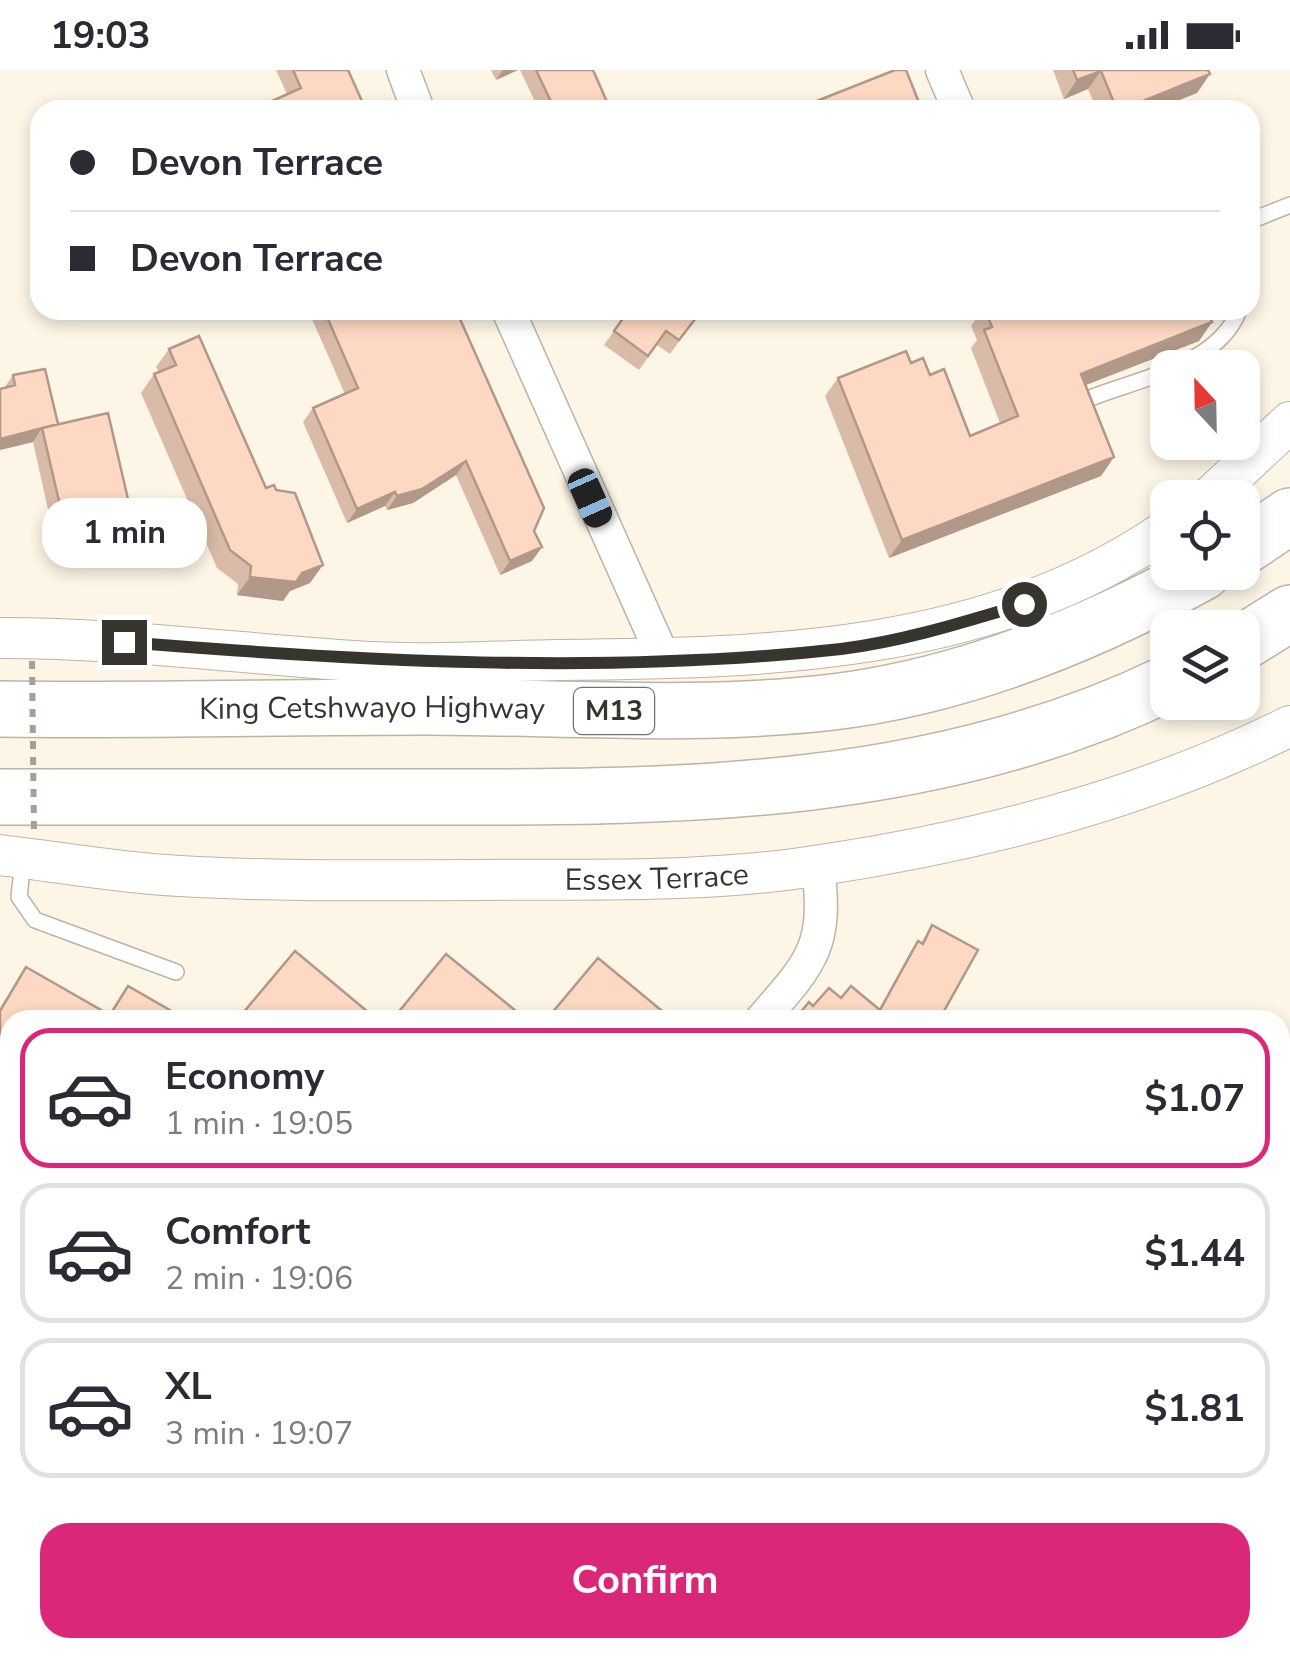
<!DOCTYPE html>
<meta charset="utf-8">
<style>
body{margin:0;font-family:"Nunito Sans",sans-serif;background:#f7f7f7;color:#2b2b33;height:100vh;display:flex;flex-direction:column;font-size:38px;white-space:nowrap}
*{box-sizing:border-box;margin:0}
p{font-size:32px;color:#7c7c81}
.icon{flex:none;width:55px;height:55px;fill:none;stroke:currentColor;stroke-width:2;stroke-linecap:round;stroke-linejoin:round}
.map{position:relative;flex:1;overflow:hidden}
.details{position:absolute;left:0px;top:940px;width:1290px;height:648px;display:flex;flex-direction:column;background:#fff;border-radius:30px 30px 0 0;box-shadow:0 5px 15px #0003}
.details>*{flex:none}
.hud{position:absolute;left:30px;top:30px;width:1230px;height:220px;border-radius:30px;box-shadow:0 5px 15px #0003;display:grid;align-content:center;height:220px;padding:0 40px;background:#fff}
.needle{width:65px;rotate:338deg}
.fabs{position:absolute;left:1150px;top:280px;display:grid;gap:20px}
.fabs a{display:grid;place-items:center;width:110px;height:110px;border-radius:20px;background:#fff;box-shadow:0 5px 15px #0003;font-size:50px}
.end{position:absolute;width:45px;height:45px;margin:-22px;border:12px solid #38352f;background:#fff;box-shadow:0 0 0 5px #fff}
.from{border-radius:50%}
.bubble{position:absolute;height:70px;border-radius:30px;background:#fff;box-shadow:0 5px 15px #0003;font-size:32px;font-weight:700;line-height:70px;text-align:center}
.car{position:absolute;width:30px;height:60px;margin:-30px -15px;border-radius:12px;box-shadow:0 0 8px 2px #0007;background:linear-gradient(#222 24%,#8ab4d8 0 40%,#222 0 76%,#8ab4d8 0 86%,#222 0)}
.hud b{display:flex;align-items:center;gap:35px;height:95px;font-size:38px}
.hud b+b{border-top:2px solid #e1e1e2}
.hud i{width:25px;height:25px;background:#2b2b33}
ul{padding:18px 0 0;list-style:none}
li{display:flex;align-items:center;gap:30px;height:140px;margin:0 20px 15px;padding:0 20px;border:5px solid #e1e1e2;border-radius:30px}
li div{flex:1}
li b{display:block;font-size:38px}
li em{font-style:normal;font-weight:700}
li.active{border-color:#db2777}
li>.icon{width:90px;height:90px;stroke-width:1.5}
.action{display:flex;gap:20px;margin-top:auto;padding:20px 40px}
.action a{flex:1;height:115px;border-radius:30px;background:#db2777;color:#fff;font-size:40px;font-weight:700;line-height:115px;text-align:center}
.status{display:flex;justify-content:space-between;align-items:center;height:70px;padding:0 50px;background:#fff;direction:ltr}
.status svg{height:28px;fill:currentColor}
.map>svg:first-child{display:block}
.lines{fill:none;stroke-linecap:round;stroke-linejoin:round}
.service-casing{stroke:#bbb5a7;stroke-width:18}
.minor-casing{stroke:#bbb5a7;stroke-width:35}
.tertiary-casing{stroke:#bbb5a7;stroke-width:42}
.motorway-casing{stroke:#bbb5a7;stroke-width:58}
.service{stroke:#fff;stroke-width:15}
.minor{stroke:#fff;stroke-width:32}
.tertiary{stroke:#fff;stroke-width:40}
.motorway{stroke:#fff;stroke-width:55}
.path-bridge{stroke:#a5a095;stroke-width:6;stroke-dasharray:8 8;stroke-linecap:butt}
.wall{fill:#dabba8}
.shaded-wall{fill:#b19888}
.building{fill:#fdd9c3;stroke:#b19888;stroke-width:2.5}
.route{stroke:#38352f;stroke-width:12}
.labels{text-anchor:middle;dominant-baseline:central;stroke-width:8;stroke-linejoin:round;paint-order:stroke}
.shield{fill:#fff;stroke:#74726d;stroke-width:2.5}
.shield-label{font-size:28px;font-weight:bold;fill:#38352f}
.street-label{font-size:30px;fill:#38352f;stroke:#fff}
</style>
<div class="status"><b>19:03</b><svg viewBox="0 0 49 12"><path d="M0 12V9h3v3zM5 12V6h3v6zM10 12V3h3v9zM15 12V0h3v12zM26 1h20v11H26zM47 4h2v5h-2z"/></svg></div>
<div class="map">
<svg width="1290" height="1587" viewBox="0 0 1290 1587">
<rect width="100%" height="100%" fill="#fdf6e7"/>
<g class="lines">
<!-- service casing -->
<g class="service-casing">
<path id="service" d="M1250,151L1290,135
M1093,327C1142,308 1219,294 1239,240
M23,790L19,827L35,850L176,902
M0,1457L10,1456
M0,1506H10
M329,1578L330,1587
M355,1587L379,1578"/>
</g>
<!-- minor casing -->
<g class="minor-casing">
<path id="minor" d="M403,0L418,40
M942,0L959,40
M508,240L664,589
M761,950C813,891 828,876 818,796
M274,1578L275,1587"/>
</g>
<!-- tertiary casing -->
<g class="tertiary-casing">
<g id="tertiary">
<path d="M1209,428L1290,352"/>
<path d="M0,568C118,568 236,583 354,591C421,596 491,591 558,590C769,588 987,584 1168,459"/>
<path id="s1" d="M0,785C60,792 119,803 180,806C280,812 382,810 482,810C594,809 710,813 821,795C980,771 1146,728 1290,656"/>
</g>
</g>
<!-- motorway casing -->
<g class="motorway-casing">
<g id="motorway">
<path d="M1242,478L1290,446"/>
<path d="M1242,573L1290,543"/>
<path id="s2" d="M0,639C141,641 283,637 424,637C560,637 697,648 833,632C962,616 1089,565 1203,502"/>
<path d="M0,727C144,727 289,727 433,727C684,728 937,725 1168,613"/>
</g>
</g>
<!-- service -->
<use href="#service" class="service"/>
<!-- minor -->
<use href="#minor" class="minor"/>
<!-- tertiary -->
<use href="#tertiary" class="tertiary"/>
<!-- motorway -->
<use href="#motorway" class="motorway"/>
<!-- path-bridge -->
<path class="path-bridge" d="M32,591L34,765"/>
</g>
<!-- wall -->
<path class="wall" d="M276,0H348L287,24Z
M491,0H518L496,10Z
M520,0H593L601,40H539Z
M1053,0H1208L1210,4L1197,23L1154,40H1097L1088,19L1064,29Z
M279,240H302L283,249Z
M308,240H456L534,461L542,477L532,491L500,505L456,405L413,433L387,440L385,436L347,453L303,352L313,338L345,324Z
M629,240H702L670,284L657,275L639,300L604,275Z
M982,240H1207L1212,252L1199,271L1085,315L1114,387L1101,406L889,488L825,326L838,308L911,293L930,305L970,366L1000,353L971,278L977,270L971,256Z
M169,279L266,418L310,513L290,521L283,531L237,525L238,514L217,498L141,323L154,304L159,302L156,297Z
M13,305L58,355L131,442L121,457L55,471L33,372L0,380V319L4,318Z
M932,855L939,950L813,936L841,928L879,939L911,881L918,871L921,873Z
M26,897L109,945L128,916L187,950H10V989L0,983V938Z
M0,1045L10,1050V1160L0,1154Z
M799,1578H926L927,1583L969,1587H801Z
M1041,1578H1143L1145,1587H1043Z"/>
<!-- shaded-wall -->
<path class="shaded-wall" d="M503,0H518L496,10Z
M1101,1L1088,19L1064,29L1077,10Z
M1210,4L1197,23L1154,40H1121Z
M607,32L601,40H590Z
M289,240H302L283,249Z
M1212,252L1199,271L1068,322L1081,304Z
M42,358L33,372L0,380V369Z
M1114,387L1101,406L889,488L902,470Z
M466,391L456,405L413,433L387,440L397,426Z
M395,422L385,436L347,453L357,439Z
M131,442L121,457L55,471L65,457Z
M542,477L532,491L500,505L510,491Z
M323,495L310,513L290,521L283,531L237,525L250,507L302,503Z
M0,1429H10V1443L0,1444Z
M668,1578H684L663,1584Z"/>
<!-- building -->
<path class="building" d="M293,0H348L366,40H252L301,18Z
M536,0H593L607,32L590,40H555Z
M895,0H906L922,40H794Z
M1073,0H1208L1210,4L1121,40H1117L1101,1L1077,10Z
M324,240H456L544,438L534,461L542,477L510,491L466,391L422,419L397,426L395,422L357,439L313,338L358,318Z
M629,240H702L679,270L666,261L648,286L614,261Z
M985,240H1207L1212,252L1081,304L1114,387L902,470L838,308L906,281L911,293L923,288L930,305L944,299L970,366L1018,346L984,260L992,257Z
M199,266L266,418L274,415L276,420L295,423L323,495L302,503L296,512L250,507L251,496L230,480L154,304L176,295L169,279Z
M45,299L58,354L0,369V319L15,315L13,305Z
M108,343L131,442L65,457L42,358Z
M932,855L978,880L939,950H794L809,932L813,936L829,918L841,928L851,916L880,940L918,871L923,874Z
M295,881L374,947L372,950H237Z
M446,884L527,950H392Z
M598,888L673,950H546Z
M26,897L110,945L128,916L187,950H10V969L0,963V941Z
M0,1045L10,1050V1134L0,1128Z
M1280,1144L1290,1153V1235L1280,1246Z
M0,1215H10V1429H0Z
M1280,1353L1290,1363V1386L1280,1397Z
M0,1516H10V1578H190V1587H0Z
M810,1578H926L927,1583L952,1578H967L969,1587H813Z
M1052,1578H1143L1145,1587H1054Z
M1184,1578L1187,1587H1146Z"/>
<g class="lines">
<!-- route -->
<path class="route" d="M124,572C357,591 607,605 841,579C904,571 964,552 1024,534"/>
</g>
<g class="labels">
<!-- shield labels -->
<rect class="shield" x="574" y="618" width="80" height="46" rx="8"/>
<g class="shield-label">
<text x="614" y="641">M13</text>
</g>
<!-- street labels -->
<g class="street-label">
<text stroke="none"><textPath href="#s2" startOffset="372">King Cetshwayo Highway</textPath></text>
<text stroke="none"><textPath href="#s1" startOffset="658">Essex Terrace</textPath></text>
</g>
</g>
</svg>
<div class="fabs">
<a><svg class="needle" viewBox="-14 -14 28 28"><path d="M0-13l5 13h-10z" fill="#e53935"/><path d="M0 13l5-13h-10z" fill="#7c7c81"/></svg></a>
<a><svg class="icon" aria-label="locate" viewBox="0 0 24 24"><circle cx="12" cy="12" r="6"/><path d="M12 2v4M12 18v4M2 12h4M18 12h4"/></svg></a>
<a><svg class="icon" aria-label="layers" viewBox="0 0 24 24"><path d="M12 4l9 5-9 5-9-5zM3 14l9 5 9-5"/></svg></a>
</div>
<i class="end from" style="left:1024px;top:534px"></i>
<i class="end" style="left:124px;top:572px"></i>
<div class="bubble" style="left:42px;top:428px;width:165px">1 min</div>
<i class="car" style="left:590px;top:428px;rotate:156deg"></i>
<div class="hud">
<b><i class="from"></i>Devon Terrace</b>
<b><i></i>Devon Terrace</b>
</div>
<section class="details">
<ul>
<li class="active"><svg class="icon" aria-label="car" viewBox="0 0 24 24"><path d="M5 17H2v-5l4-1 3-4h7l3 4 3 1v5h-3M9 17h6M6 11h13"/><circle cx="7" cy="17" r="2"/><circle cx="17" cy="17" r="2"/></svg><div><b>Economy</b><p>1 min · 19:05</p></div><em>$1.07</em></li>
<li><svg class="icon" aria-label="car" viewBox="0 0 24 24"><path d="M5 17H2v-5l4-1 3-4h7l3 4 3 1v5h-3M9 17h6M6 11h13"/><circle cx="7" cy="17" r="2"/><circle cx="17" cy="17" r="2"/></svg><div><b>Comfort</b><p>2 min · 19:06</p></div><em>$1.44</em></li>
<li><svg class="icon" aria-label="car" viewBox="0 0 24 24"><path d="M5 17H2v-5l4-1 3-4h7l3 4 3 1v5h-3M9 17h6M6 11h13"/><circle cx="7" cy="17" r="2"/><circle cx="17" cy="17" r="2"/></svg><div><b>XL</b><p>3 min · 19:07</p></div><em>$1.81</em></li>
</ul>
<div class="action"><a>Confirm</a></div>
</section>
</div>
